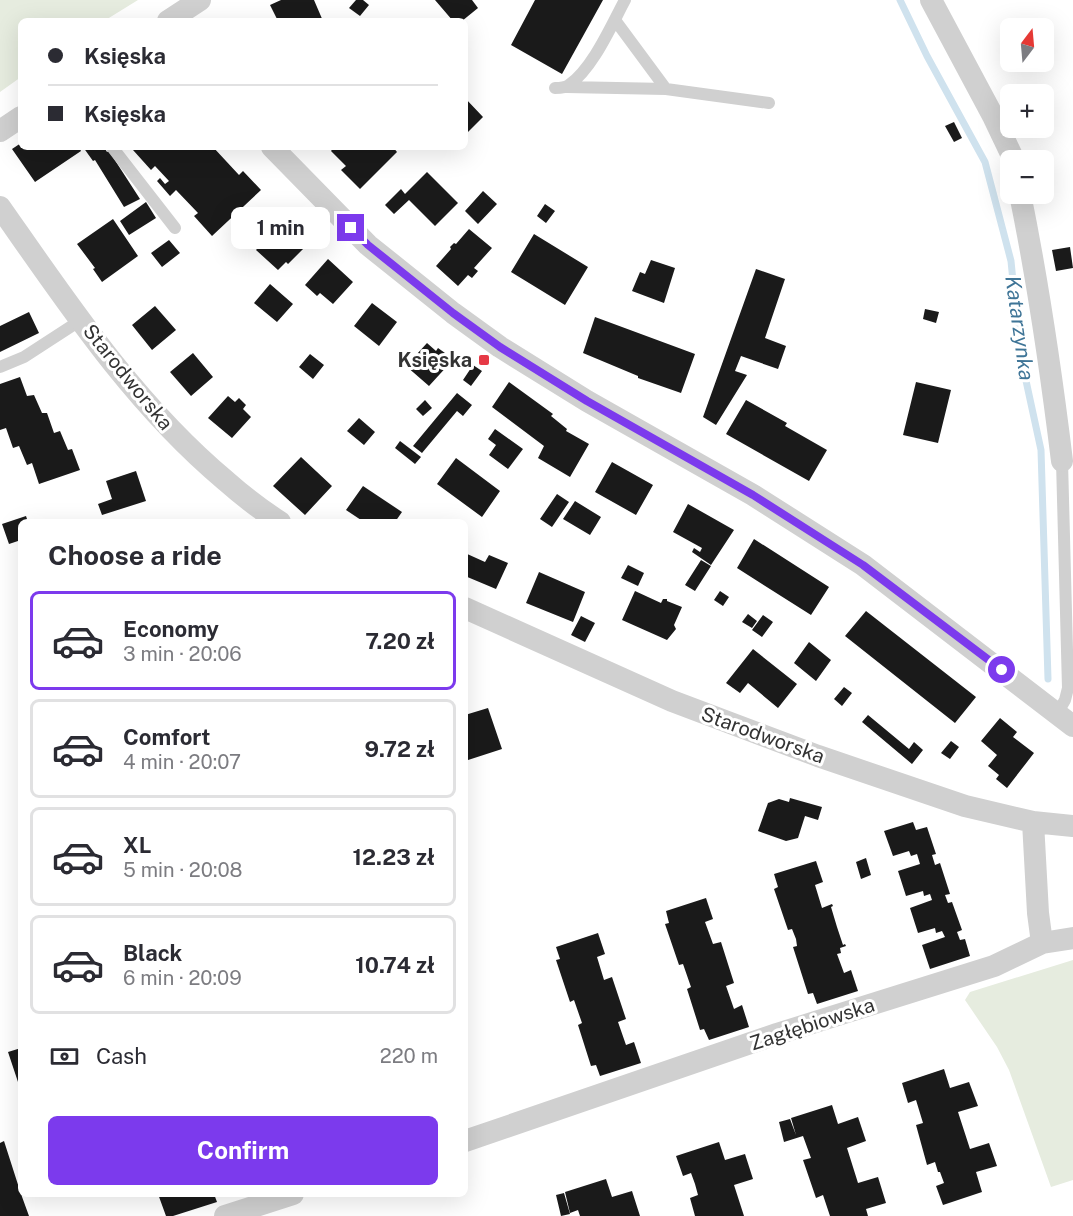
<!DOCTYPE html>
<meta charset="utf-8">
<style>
body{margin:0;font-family:"Public Sans",sans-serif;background:#f7f7f7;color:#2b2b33;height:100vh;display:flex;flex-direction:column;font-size:22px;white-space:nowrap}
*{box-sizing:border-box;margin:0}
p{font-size:20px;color:#7c7c81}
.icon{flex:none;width:33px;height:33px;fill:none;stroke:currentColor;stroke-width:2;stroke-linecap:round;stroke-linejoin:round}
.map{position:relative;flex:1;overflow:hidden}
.drawer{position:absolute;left:18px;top:519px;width:450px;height:678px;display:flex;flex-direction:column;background:#fff;border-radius:9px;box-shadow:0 6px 24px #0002}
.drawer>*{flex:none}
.banner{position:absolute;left:18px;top:18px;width:450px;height:132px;border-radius:9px;box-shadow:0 6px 24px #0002;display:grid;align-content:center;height:132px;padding:0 30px;background:#fff}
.needle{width:39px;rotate:16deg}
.fabs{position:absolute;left:1000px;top:18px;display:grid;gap:12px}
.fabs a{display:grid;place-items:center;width:54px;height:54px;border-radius:9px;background:#fff;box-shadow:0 6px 24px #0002;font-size:30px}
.end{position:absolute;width:27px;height:27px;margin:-14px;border:8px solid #7c3aed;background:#fff;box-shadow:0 0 0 3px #fff}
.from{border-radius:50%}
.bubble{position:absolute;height:42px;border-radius:9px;background:#fff;box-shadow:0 6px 24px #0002;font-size:20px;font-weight:700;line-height:42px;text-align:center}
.banner b{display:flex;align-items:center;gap:21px;height:57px;font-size:22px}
.banner b+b{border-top:2px solid #e1e1e2}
.banner i{width:15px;height:15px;background:#2b2b33}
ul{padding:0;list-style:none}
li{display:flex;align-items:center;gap:18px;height:99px;margin:0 12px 9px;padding:0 18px;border:3px solid #e1e1e2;border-radius:9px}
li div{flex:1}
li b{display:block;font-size:22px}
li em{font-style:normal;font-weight:700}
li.on{border-color:#7c3aed}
li>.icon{width:54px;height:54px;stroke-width:1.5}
h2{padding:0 30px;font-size:27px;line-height:72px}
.pay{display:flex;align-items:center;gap:15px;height:66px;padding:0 30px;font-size:22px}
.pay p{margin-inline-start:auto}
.cta{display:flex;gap:12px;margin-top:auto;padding:12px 30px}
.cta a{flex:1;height:69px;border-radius:9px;background:#7c3aed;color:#fff;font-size:24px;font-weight:700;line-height:69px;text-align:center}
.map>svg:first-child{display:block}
.green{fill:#e6ecdf}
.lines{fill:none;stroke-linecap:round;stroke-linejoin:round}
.stream{stroke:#cfe2ee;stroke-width:7}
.building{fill:#1a1a1a}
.service{stroke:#d0d0d0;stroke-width:12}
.minor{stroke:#d0d0d0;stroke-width:22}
.route{stroke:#7c3aed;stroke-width:8}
.poi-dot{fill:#e63946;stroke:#fff;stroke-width:2}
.labels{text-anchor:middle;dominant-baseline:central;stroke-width:6;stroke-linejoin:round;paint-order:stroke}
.poi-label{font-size:20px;font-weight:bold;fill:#333;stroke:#fff;text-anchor:end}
.street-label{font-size:20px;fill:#333;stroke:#fff}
.water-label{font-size:21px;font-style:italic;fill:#3f7597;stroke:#fff}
</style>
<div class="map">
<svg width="1073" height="1216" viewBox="0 0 1073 1216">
<rect width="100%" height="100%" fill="#fff"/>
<!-- green -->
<path class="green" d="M0,0H138L104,21H21V77L0,92Z
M1073,960V1180L1051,1187L1009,1070L997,1047L965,1000L970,992Z"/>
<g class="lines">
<!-- stream -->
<path class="stream" d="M900,0L927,56L985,162L1011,261L1020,353L1041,450L1048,679"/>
</g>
<!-- building -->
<path class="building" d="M281,0H314L323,21H278L270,5Z
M356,0H363L369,5L360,16L349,8Z
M435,0H472L478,8L462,21H453Z
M535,0H603L562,74L511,45Z
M465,98L483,117L465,135Z
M954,122L962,138L954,142L945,126Z
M21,143V147H79L81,151L35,182L12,149Z
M83,147H104L107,152L109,151L140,199L124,207L95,160L93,161Z
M136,147H213L239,175L243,171L261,190L212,236L194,216L198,213L176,190L170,196L157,181L160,178L165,184L169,181L155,166L151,170L133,150Z
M334,147H393L397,152L360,189L341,170L346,166L331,151Z
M427,172L458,203L435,226L409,200L394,214L385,205L401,189L405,194Z
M483,191L497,204L478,224L465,211Z
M146,202L156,218L129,235L120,221Z
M545,204L555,211L546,223L537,216Z
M113,219L138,256L102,282L93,269L95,268L77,244Z
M285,219L310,242L288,264L286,262L278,270L256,250Z
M469,229L492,248L474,268L478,271L472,278L468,275L458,286L436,266L451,249L450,247L454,243L456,244Z
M534,234L588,267L565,305L511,272Z
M169,240L180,253L162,267L151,253Z
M1070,247L1073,268L1056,271L1052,250Z
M328,259L353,282L333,304L320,293L317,296L305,285Z
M651,260L675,268L664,303L632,291L640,272L645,274Z
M756,269L785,279L765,338L786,346L778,369L741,356L735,371L747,375L716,425L703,417Z
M270,284L293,304L277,322L254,303Z
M372,303L397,322L379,346L354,326Z
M155,306L176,330L152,350L132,325Z
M925,309L939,312L936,323L923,319Z
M29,312L39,333L0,352V326Z
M595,317L695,354L681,393L638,378V376L583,353Z
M427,343L436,351L438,348L445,353L442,357L450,363L429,386L406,366Z
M193,353L213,377L191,396L170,372Z
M310,354L324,365L313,379L299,367Z
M473,365L482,371L471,386L463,380Z
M20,377L27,396L34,395L42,413H47L54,433L60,431L68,450L72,449L80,470L39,484L32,463L27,465L19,446L13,448L6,428L0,430V384Z
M509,382L553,414L551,416L567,429L566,431L589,444L570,477L538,458L544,446L492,407Z
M916,382L951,390L938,443L903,435Z
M457,393L472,405L463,416L457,411L422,453L413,446Z
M228,396L235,402L239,398L246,405L243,409L251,417L232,438L208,418Z
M425,400L432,408L423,416L416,409Z
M746,400L787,423L785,426L827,450L809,481L726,434Z
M359,418L375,432L364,445L347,431Z
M495,429L523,449L508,469L489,455L496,445L488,439Z
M400,441L421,457L415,464L395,448Z
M301,457L332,486L305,515L273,486Z
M456,458L500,491L482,517L437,484Z
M612,462L653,485L636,515L595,492Z
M136,471L146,501L102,515L98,504L112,499L106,481Z
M363,486L402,512L395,522H364L346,510Z
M557,494L569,502L552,527L540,519Z
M575,501L601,517L590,535L563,519Z
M688,504L734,530L711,565L692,552L694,548L700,552L702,548L673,532Z
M26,516L28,522H21V540L9,544L2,524Z
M754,539L829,587L811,615L737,568Z
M465,553L485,562L489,555L508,563L496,589L465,576Z
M701,560L711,566L695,591L685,585Z
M628,565L644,573L638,586L621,578Z
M539,572L585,592L573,622L526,603Z
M635,591L661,603L663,599H667V601L682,607L674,625L676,629L667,640L622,620Z
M720,591L729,597L723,606L714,600Z
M866,611L976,697L955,723L845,636Z
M748,614L757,621L752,628L742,622Z
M763,615L773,622L762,637L752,630Z
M581,616L595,623L585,642L571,635Z
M809,642L831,660L816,681L794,663Z
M753,649L797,684L778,708L748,683L740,693L726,683Z
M844,687L852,693L842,706L834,699Z
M488,708L502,749L465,761V715Z
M868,715L909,749L914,742L923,750L912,764L862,722Z
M1000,718L1017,732L1013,737L1034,753L1007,788L996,779L999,775L988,766L997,755L981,741Z
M951,741L959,747L950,759L941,753Z
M790,798L822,807L818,820L805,816L798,838L786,841L758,831L768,803L779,799L789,802Z
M913,822L916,830L927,827L936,854L932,855L935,865L940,863L950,894L945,895L948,903L952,902L962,930L957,932L960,940L965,939L970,956L930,969L922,945L945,937L942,931L936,933L935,928L918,933L910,908L932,900L930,894L924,896L923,891L906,896L898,871L920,864L917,854L911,856L909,851L893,856L884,831Z
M866,858L871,875L861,879L856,862Z
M816,861L823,882L815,885L822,908L832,904L833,906L831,907L837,927L843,945L845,944L846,946L840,948L841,953L837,954L844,973L851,970L858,991L817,1004L813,993L808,994L793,947L797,946L796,939L792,929L788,930L774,889L778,887L774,874Z
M706,898L713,919L705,922L713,944L721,942L734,983L726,986L734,1009L742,1005L749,1027L709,1040L704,1029L700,1030L687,989L691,987L683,964L679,965L665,924L669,923L666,911Z
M598,933L605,954L597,957L604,980L612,977L626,1019L618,1022L626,1045L634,1042L641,1063L600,1076L596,1065L591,1066L578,1025L582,1023L574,1000L570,1002L556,960L560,959L556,947Z
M21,1048V1081L18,1082L8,1052Z
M944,1069L950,1088L969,1082L978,1106L958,1112L970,1149L989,1143L997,1166L976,1172L982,1192L943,1205L936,1186L944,1183L940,1172H938L935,1162L927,1165L916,1125L923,1123L916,1100L908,1103L902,1083Z
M832,1105L838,1124L858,1117L866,1141L847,1148L858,1183L878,1177L886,1203L866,1209L868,1216H830L823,1195L816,1198L803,1160L811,1158L803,1136L784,1142L779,1122L790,1119L796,1135L791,1118Z
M4,1141L21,1194L29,1216H0V1143Z
M719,1142L725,1160L745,1154L753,1179L734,1185L744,1216H695L690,1198L698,1195L695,1184L691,1173L683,1176L676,1156Z
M606,1179L612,1197L632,1191L640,1216H580L578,1210L570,1213L565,1192Z
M564,1193L570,1214L561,1216L556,1195Z
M158,1194H214L217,1202L173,1216H166Z"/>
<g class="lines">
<!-- service -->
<path class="service" d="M567,87L666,89L615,20
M555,88C560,88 565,88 569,85C593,68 611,26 625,0
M666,89L769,103
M112,147L175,228
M0,367L24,357L81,320
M1057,714L1065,700L1068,688L1062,461"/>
<!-- minor -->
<path class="minor" d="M931,0L993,116L1014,160
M168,21L200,0
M0,131L21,117
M272,147L368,245L453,313L500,347L587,401L753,495L863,565L1073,726
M1020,194C1038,282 1051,371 1062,461
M0,207C68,304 134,404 226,481C243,496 261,510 280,522
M465,608L672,701L818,756L965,806L1033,822L1073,826
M1042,943L1073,938
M465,1141L777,1034L994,966L1042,943L1038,913L1033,822
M225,1216L293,1194"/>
</g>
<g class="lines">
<!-- route -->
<path class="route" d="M351,228L368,245L453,313L500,347L587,401L753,495L863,565L1002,670"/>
</g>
<!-- markers -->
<rect class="poi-dot" x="478" y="354" width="12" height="12" rx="3"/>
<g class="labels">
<!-- poi labels -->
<g class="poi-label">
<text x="472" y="360">Księska</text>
</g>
<!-- street labels -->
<g class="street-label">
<text transform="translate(128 377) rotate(51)">Starodworska</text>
<text transform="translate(763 735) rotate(20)">Starodworska</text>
<text transform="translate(812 1024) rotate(-18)">Zagłębiowska</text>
</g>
<!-- water labels -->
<g class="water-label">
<text transform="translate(1020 328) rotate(82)">Katarzynka</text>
</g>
</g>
</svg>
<div class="fabs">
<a><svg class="needle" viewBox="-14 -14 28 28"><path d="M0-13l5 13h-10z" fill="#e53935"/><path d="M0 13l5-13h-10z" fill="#7c7c81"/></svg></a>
<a>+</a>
<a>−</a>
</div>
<i class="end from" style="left:1002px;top:670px"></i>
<i class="end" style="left:351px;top:228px"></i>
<div class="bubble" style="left:231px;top:207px;width:99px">1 min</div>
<div class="banner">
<b><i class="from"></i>Księska</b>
<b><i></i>Księska</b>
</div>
<section class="drawer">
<h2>Choose a ride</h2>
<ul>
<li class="on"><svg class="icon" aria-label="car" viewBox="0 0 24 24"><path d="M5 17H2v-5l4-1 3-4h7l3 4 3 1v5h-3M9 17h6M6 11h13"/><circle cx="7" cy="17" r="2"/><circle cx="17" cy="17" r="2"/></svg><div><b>Economy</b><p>3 min · 20:06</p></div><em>7.20 zł</em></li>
<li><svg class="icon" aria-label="car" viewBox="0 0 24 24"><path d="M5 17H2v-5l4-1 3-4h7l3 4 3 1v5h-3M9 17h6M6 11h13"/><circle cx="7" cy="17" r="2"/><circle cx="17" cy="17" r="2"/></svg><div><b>Comfort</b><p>4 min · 20:07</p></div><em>9.72 zł</em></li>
<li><svg class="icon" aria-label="car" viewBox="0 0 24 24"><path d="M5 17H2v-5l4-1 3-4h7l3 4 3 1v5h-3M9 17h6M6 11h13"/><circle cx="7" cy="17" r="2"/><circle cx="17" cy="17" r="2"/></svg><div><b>XL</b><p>5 min · 20:08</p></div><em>12.23 zł</em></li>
<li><svg class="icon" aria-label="car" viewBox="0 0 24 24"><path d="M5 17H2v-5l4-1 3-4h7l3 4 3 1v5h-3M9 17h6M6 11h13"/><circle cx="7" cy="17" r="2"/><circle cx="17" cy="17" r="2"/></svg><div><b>Black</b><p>6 min · 20:09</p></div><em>10.74 zł</em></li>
</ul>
<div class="pay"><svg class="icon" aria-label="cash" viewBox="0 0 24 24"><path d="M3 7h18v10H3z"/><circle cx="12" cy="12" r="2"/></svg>Cash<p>220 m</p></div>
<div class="cta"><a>Confirm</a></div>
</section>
</div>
